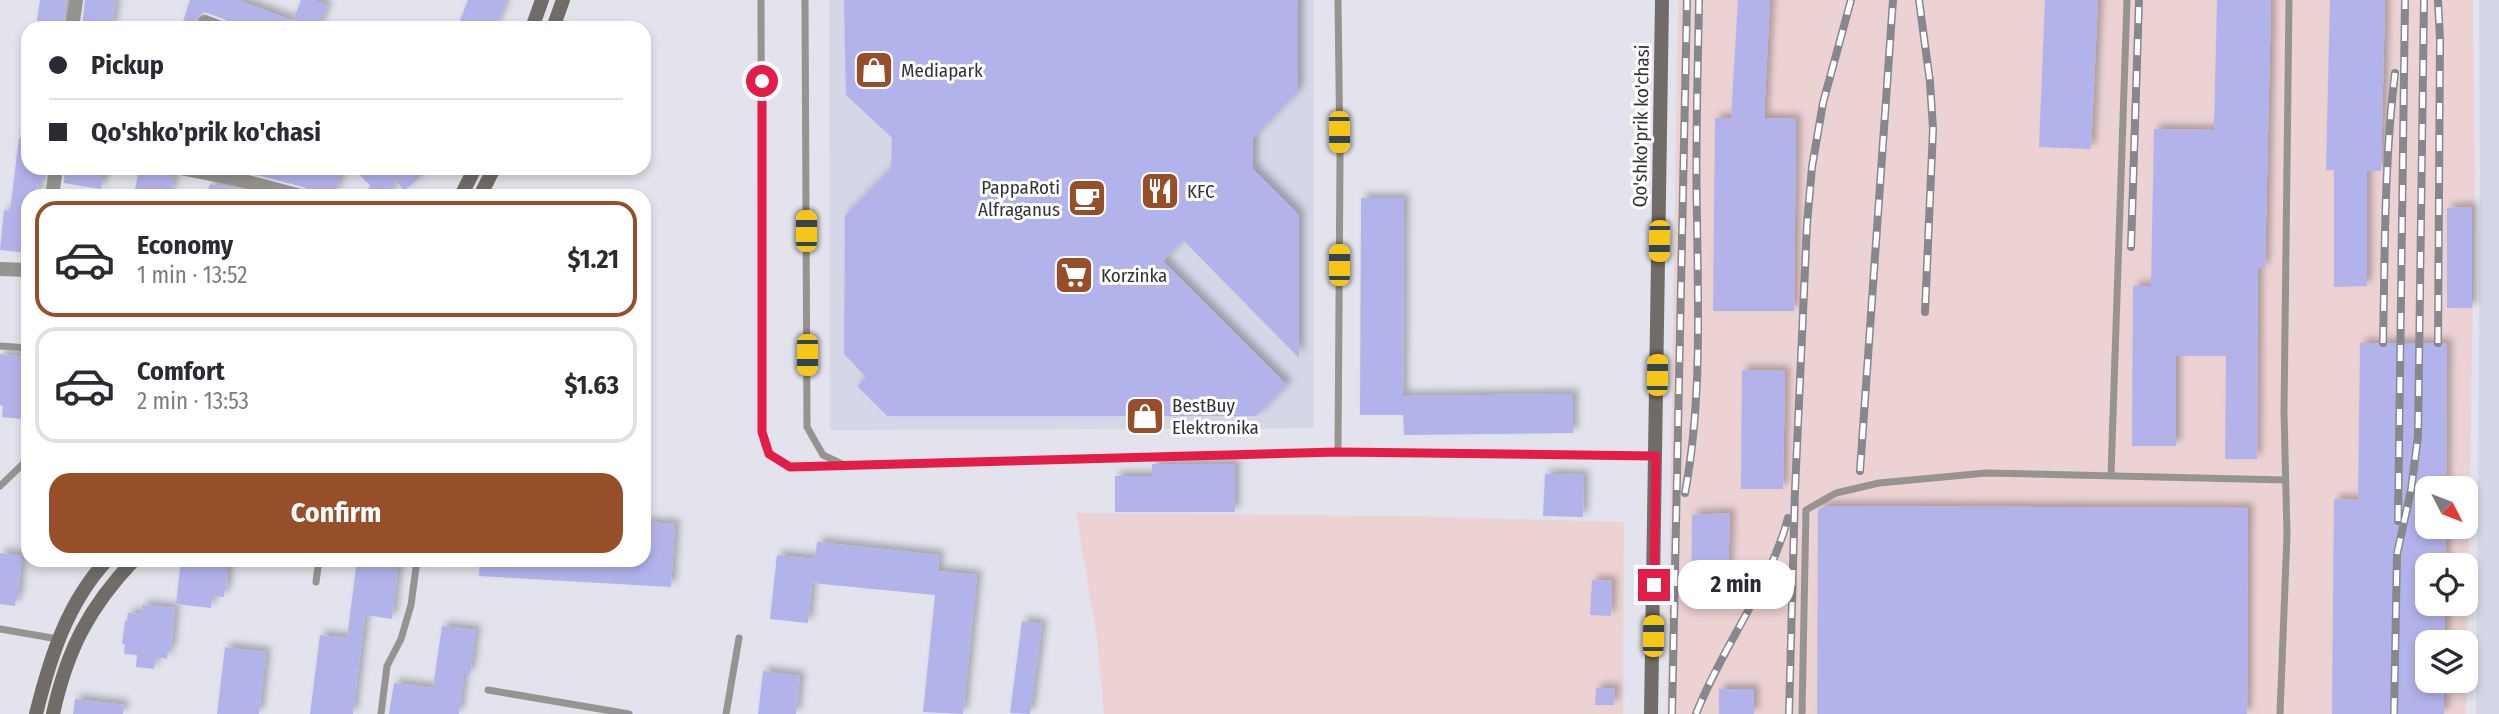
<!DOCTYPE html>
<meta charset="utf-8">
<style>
body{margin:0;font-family:"Fira Sans Condensed",sans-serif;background:#f7f7f7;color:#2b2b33;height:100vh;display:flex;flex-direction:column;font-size:26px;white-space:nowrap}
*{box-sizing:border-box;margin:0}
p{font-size:23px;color:#7c7c81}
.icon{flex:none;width:38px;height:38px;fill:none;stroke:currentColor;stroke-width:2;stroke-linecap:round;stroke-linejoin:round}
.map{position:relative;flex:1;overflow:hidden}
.drawer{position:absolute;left:21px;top:189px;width:630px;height:378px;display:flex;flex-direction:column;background:#fff;border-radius:21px;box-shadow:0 4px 10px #0003}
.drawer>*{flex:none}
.banner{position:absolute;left:21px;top:21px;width:630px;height:154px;border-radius:21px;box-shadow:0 4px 10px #0003;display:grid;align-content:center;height:154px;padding:0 28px;background:#fff}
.needle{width:46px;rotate:132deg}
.buttons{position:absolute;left:2415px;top:476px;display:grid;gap:14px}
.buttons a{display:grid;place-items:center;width:63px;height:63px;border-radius:14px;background:#fff;box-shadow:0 4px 10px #0003;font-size:35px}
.end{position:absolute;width:32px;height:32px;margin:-16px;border:9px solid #e11d48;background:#fff;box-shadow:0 0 0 4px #fff}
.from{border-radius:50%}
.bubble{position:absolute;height:49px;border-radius:21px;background:#fff;box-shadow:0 4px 10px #0003;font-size:23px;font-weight:700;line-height:49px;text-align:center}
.car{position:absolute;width:21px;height:42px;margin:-21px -10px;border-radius:9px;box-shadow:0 0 5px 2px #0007;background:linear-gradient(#f5c518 24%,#345 0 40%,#f5c518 0 76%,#345 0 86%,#f5c518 0)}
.banner b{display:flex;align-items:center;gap:24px;height:66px;font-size:26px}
.banner b+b{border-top:2px solid #e1e1e2}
.banner i{width:18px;height:18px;background:#2b2b33}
ul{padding:12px 0 0;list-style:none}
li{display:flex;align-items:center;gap:21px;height:116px;margin:0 14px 10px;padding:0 14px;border:4px solid #e1e1e2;border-radius:21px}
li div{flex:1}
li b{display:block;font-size:26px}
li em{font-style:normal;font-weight:700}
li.active{border-color:#964f29}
li>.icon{width:63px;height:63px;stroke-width:1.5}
.cta{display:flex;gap:14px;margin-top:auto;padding:14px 28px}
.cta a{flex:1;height:80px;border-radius:21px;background:#964f29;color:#fff;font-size:28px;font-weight:700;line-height:80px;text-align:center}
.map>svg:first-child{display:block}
.built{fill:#d5d6e6}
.industrial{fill:#edd2d3;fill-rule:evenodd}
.building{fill:#b3b3ec;filter:url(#shadow)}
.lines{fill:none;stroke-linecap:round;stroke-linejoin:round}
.lane{stroke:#969390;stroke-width:7}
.street{stroke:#969390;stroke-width:14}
.secondary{stroke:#716c68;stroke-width:14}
.rail-casing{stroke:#87888e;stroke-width:8}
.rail{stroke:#fff;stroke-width:5;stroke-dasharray:16;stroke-linecap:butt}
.route{stroke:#e11d48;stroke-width:9}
.labels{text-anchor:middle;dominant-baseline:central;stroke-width:6;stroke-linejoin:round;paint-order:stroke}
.poi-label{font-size:19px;fill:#333337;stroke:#fff;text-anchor:start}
.street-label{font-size:19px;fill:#333337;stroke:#fff}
</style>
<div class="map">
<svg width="2499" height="714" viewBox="0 0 2499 714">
<defs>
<filter id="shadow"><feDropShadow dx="5" dy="-5" stdDeviation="3.5" flood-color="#0004"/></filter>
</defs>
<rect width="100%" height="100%" fill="#e2e3ec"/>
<!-- built -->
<path class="built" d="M829,0H1314V428L830,430Z
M2479,0H2499V714H2476L2480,170Z"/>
<!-- industrial -->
<path class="industrial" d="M1678,0H2473L2475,169L2466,714H1667ZM2427,488H2466V527H2427ZM2427,565H2466V604H2427ZM2427,642H2466V681H2427Z
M1076,513L1401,516L1624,522L1623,714H1104L1097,639Z"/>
<!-- building -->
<path class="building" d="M40,0H66L63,28H36Z
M85,0H116L112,28L82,27Z
M190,0H238L293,21L301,0H313L327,5L319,28H240L230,24L224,19L204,12L196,18L198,28H181Z
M468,0H506L495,28H457Z
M844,0H1298V91L1253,138V169L1299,215V358L1183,240L1163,261L1287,385L1256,416H887L857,386L866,377L844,354L845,216L891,169L892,138L846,95Z
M1738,0H1770L1764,118L1796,119L1794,311H1713L1715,118H1731Z
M2045,0H2098L2091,149L2039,147Z
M2217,0H2271L2265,268H2258L2257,459H2225L2226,356H2176V446H2132L2133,286H2151L2154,129L2214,130Z
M2330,0H2385L2381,171H2367V286L2334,287V170H2326Z
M19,138L28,139V168H46L45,180L39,179L37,196H28V253L0,250L4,210L10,211Z
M65,168H104L101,189L64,183Z
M230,168H342L335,194L317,189L316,196H310L308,190L303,187Z
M352,168H413L420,177L404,191L395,179L389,196H366L370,185Z
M139,170L174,177L170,196L135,189Z
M210,184L234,188L263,196H206Z
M1361,198H1404L1403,396L1573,394V433L1404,435L1403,415H1360Z
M2472,207V308H2447V208Z
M2360,343H2447L2446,488H2427V527H2446L2445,565H2427V604H2445V642H2427V681H2444V714H2332L2334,499L2358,500Z
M0,354L27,357L28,409L22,408L21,419L2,417L3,406L0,405Z
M1742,370L1785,371L1783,489H1741Z
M1152,464H1235V512H1115V476H1152Z
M1545,474L1584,475L1583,517L1543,516Z
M1825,506L2248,508L2247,714H1817L1818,510Z
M1730,513L1727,607H1691L1692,515Z
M644,522L675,524L671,587L479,576L480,560H644Z
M817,542L939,555L938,571L977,575L963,714L923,712L935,595L812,583L808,623L770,619L777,555L815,559Z
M0,553L22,556L18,598L16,597L15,606L0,604Z
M181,560H228L227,589H225L224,597L212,596L211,608L176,604Z
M357,560H399L392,619L365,615L353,714H310L320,635L347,638Z
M1592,580L1612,581L1611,616L1590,615Z
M142,605L175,608L171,650H168L167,659L156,657L154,669L136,667L137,655L124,654L125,644H122L125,621H127L128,613L141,614Z
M1022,621L1042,624L1030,714L1010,713Z
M442,626L476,630L470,674H464L459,714H389L394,683L433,688Z
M225,647L266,652L259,714H217Z
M763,671L800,676L796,714H758Z
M1596,688H1615L1614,705H1595Z
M1719,689H1754V714H1719Z
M75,699L124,705L123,714H73Z"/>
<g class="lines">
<!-- lane -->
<path class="lane" d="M761,0L762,432L769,454L790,467L840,465
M805,0L807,427L823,455L844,465L1338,452L1656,456
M0,346L28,348
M1338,452L1340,159L1338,0
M2111,475L2127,0
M0,486L28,459
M316,582L319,560
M0,629L58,639
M488,690L629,714
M381,714L387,666L401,639L411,605L417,560
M726,714L739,638
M1802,714L1806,510L1836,493L1879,483L1986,473L2285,480
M2280,714L2287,534L2284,412L2289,0"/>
<!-- street -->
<path class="street" d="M205,22L221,28
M72,28L76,0
M180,168L236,179L301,196
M52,196L56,168
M0,269L28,270"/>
<!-- secondary -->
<path class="secondary" d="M532,28L542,0
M553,28L563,0
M461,196L475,168
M480,196L494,168
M36,714C50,658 67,603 107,560
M53,714C67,650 89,607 134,560
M1651,714L1662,0"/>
<!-- rail casing -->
<g class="rail-casing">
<path id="rail" d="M1919,0L1930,82L1933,129L1925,312
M2131,247L2139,0
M2383,343C2385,253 2384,163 2395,73
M2438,343L2440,40L2438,0
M1860,471L1893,0
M1685,493C1702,401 1698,310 1697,218C1695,145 1698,72 1699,0
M2398,521L2405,0
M1672,714L1687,0
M1696,714C1722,647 1769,588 1788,518
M1789,714L1795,491L1807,224L1812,167L1823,103L1851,0
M2394,714L2397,554L2411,490L2418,436L2424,0"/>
</g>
<!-- rail -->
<use href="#rail" class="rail"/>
</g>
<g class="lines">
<!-- route -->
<path class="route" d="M762,81V432L769,454L790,467L1338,452L1656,456L1654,585"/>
</g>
<!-- icons -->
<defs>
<g id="shop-square" transform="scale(2.0125)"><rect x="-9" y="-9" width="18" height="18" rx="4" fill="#964f29" stroke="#fff"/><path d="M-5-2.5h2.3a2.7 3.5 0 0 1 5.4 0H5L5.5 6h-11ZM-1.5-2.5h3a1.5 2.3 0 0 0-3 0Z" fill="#fff"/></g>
<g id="restaurant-square" transform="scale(2.0125)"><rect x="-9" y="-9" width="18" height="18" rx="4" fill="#964f29" stroke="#fff"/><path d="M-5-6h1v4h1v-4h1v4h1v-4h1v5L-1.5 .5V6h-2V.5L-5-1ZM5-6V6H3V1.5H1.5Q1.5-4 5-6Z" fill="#fff"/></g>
<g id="cafe-square" transform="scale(2.0125)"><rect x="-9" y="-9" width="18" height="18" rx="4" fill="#964f29" stroke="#fff"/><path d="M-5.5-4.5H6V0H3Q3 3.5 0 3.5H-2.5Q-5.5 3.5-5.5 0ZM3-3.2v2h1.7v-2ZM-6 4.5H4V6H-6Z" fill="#fff"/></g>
<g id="supermarket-square" transform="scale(2.0125)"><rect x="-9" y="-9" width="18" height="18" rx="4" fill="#964f29" stroke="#fff"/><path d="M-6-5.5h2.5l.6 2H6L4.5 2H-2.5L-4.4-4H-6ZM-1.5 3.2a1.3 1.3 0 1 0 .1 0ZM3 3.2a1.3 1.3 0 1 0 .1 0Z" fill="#fff"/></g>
</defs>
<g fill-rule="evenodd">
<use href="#shop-square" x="874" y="70"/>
<use href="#restaurant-square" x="1160" y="191"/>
<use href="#cafe-square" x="1087" y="198"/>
<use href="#supermarket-square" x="1074" y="275"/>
<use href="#shop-square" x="1145" y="416"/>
</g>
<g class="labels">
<!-- poi labels -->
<g class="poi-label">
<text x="901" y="70">Mediapark</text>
<text x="1060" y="187" text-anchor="end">PappaRoti<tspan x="1060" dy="22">Alfraganus</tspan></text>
<text x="1187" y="191">KFC</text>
<text x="1101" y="275">Korzinka</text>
<text x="1172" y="405">BestBuy<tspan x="1172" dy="22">Elektronika</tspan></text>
</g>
<!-- street labels -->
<g class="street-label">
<text transform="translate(1641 126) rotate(-89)">Qo'shko'prik ko'chasi</text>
</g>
</g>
</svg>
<div class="buttons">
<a><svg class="needle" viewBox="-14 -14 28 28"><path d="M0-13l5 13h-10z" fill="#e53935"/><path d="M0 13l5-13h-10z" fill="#7c7c81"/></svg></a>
<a><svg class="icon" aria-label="locate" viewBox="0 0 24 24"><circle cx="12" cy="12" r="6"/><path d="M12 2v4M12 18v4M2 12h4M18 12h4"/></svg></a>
<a><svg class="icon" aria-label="layers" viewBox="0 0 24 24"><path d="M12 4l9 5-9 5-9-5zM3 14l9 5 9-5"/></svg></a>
</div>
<i class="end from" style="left:762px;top:81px"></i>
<i class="end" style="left:1654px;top:585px"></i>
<div class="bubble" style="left:1678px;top:560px;width:116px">2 min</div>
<i class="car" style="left:1339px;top:132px;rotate:179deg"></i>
<i class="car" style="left:806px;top:231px;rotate:0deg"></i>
<i class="car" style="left:1659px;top:241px;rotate:181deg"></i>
<i class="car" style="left:1339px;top:265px;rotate:0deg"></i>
<i class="car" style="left:807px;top:355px;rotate:180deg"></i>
<i class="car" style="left:1657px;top:375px;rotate:1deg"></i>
<i class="car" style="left:1653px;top:636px;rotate:1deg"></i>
<div class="banner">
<b><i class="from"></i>Pickup</b>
<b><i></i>Qo'shko'prik ko'chasi</b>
</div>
<section class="drawer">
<ul>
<li class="active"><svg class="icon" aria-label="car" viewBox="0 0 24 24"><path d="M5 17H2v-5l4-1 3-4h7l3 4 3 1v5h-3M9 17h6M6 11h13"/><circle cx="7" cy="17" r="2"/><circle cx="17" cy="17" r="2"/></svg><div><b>Economy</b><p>1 min · 13:52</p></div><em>$1.21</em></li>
<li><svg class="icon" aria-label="car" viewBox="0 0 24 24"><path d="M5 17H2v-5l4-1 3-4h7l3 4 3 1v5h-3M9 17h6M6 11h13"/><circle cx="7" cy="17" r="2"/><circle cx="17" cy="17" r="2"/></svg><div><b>Comfort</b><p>2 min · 13:53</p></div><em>$1.63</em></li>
</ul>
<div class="cta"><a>Confirm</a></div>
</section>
</div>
